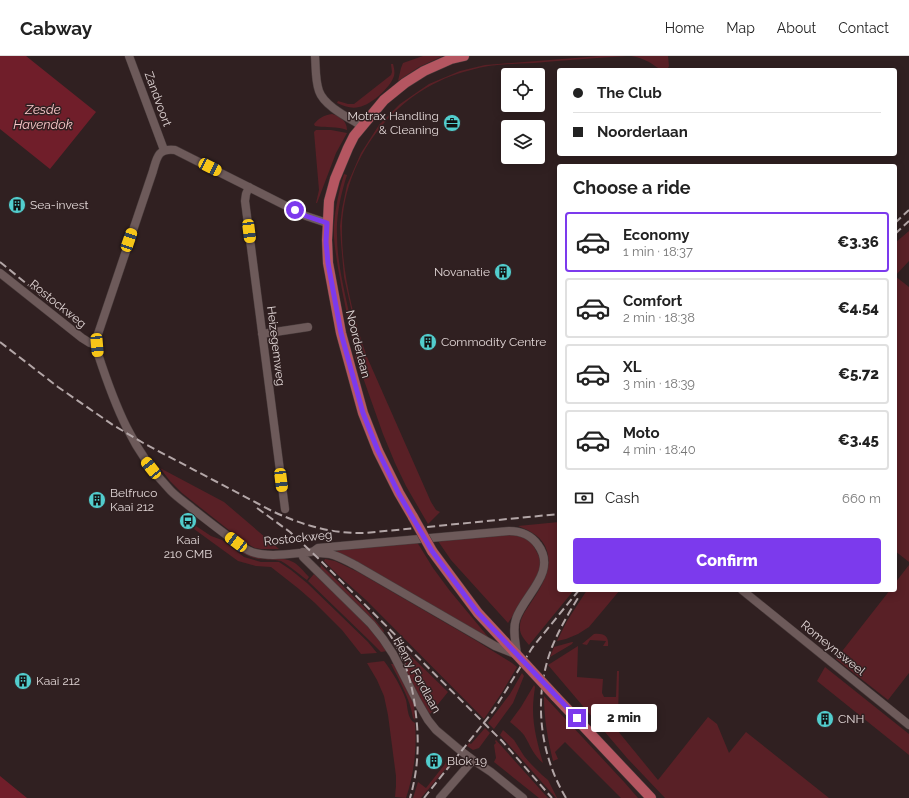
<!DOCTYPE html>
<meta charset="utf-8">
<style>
body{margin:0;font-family:Raleway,sans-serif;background:#f2f2f2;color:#222;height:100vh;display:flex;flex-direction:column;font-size:15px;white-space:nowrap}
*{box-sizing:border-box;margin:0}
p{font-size:13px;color:#767676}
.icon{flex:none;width:22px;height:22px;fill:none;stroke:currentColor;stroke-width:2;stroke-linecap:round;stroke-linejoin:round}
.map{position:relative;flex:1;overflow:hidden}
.drawer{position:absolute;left:557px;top:108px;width:340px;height:428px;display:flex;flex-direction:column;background:#fff;border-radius:4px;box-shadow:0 2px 10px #0003}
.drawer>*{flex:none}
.hud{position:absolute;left:557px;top:12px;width:340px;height:88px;border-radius:4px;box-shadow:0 2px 10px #0003;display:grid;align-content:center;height:88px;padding:0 16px;background:#fff}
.tools{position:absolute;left:501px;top:12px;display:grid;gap:8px}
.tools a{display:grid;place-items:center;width:44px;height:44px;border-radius:4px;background:#fff;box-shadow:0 2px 10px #0003;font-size:20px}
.end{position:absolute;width:18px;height:18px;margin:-9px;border:5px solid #7c3aed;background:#fff;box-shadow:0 0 0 2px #fff}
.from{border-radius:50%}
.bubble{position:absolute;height:28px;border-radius:4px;background:#fff;box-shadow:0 2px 10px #0003;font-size:13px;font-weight:800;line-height:28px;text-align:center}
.car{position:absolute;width:12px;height:24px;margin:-12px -6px;border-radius:5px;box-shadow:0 0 3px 1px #0007;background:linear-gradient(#f5c518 24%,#345 0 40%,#f5c518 0 76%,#345 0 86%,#f5c518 0)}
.hud b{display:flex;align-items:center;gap:14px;height:38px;font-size:15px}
.hud b+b{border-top:1px solid #e0e0e0}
.hud i{width:10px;height:10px;background:#222}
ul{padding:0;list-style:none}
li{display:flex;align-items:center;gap:12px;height:60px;margin:0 8px 6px;padding:0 8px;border:2px solid #e0e0e0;border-radius:4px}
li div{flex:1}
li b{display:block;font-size:15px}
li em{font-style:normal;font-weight:800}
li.on{border-color:#7c3aed}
li>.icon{width:36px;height:36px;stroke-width:1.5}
h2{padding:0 16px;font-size:18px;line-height:48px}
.pay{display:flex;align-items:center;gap:10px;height:44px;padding:0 16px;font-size:15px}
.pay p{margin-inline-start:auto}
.button{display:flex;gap:8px;margin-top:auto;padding:8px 16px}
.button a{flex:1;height:46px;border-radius:4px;background:#7c3aed;color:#fff;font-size:16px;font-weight:800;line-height:46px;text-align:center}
header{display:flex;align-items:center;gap:24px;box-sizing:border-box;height:56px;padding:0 20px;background:#fff;border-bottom:1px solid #e0e0e0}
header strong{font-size:19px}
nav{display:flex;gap:22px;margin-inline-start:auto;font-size:14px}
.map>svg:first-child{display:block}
.green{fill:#592026}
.water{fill:#701e2a}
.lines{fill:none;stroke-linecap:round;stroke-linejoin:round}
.minor-casing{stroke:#483b3b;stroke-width:9}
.major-casing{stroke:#483b3b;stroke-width:11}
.minor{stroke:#6d5a5a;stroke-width:8}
.major{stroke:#b55661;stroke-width:10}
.rail{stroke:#b3a6a7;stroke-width:2;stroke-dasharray:8 4;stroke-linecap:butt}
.major-bridge-casing{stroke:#483b3b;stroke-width:11;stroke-linecap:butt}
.major-bridge{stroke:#b55661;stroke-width:10}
.route{stroke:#7c3aed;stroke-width:5}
.labels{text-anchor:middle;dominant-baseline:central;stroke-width:3;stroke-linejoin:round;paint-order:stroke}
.street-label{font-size:12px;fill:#e1d6d6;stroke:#302021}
.poi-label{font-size:12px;fill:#e1d6d6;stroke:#302021;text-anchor:start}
.water-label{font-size:13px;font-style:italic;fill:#fbc8ca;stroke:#302021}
</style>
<header>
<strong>Cabway</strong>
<nav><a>Home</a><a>Map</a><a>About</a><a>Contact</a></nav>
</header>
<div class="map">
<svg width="909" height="742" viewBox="0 0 909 742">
<rect width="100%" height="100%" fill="#302021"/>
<!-- green -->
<path class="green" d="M423,0H443L419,11L398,25L401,12L403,7Z
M600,0H627C596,2 565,4 534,7C513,8 491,8 471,14C399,31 345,97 342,171C341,212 353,262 367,301L431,446L436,454L440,456L428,468L406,430L395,407L383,378L360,313L359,288L344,221L341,187L340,170L342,153L347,129L361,97L379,69L400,48L429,28L460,15L485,9Z
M631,0H668L669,10L667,14C658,14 656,10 649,6C643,3 638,1 631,0Z
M391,8H393C394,12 395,16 394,20C390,32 371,49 359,51C351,53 344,50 337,47L338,45L348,48H354L391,19L392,16Z
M332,58C340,60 347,65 347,74C337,70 325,72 315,70L314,68C319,62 324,59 332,58Z
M316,74H331L347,77L336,97L317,147H316L319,134L314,76Z
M344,118L347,119C341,138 336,159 337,179C337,204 343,229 348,252C352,271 358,288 357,307L355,301L356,300C350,271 343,242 338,212C336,198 333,183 334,169C335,152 339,135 344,118Z
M909,175V205L895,220L909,231V506L895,495V187Z
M160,412L224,446L279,493H261L255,492L244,486L182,437L170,425Z
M559,466V534H574L529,589C524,583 519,578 520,570C520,563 524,557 528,551C539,534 553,516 547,495C543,481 531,475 518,470Z
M196,470L211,480L222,484L244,501L261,506H279L291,514L307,527L368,586L377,597L361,598L342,574L315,547L299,533L271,511L256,510L238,505L194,473Z
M515,478L528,483L533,489L539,500L541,507L539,520L508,567L451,504L438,485Z
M226,485L228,486C238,493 247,500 259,502C270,504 283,500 293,506C299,509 304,516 309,521L307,524C299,518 290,510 281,505C274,503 266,504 259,503C246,501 236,493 226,485Z
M417,486L433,512L450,535L489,582L337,497V494Z
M325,503L335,505L358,516L475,584L512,607L517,611L501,638L484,663L366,544L338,519L324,505Z
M320,508L365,552L384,575L383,577L375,567L319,512L321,511Z
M909,509V617L888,644L836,603L890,534H895V527Z
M314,518C340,543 367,566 387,595L381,596L372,587L308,525Z
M587,534H620L589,571L578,578L566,583L557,585L567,565Z
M594,578C604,577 609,580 608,590H603L606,585L590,584L587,589L582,588Z
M572,586H573L572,588L550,601L554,591Z
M578,590L577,621L603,623L602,637L604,641H616L617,615H619L618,666L613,669L658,724L708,661L717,668L729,697L746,676L829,742H665L627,702L548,609Z
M408,597L448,636L430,658C418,643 411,625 403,609L410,605L407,598Z
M384,605C393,617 401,630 406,644C408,652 407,663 415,667C417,693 414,718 406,742L395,741L396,730V720L388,659L384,640L377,624L367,607Z
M391,608H394L414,647L415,664L413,662C410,643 400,626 391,608Z
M825,611L909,678V699L817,625Z
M522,617L524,620L513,647L494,673L488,667L510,638Z
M534,629L535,631C534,638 533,646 533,653C533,672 538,689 543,707C534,700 530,689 524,679C520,674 515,670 510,666L521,651Z
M544,640L625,727L638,742H621L565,686L555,696L558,703L553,705C548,684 544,663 544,640Z
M485,672L490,677L479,692L473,694L467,690L469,687L471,688Z
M503,674L514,684L524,700L530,707L542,719L548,724L557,742H556L500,679Z
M496,684L548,742H539L494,706L496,702L494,689L496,687L495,685Z
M446,705V707L448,710L421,742H413L418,726L426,732L445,708Z"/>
<!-- water -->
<path class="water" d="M0,0H26L96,56L50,113L0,73Z
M0,720L27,742H0Z"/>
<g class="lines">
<!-- minor casing -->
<g class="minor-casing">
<path id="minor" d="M129,0L164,94
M315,0C316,11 315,24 319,35C324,50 349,62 362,70
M249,131L246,138L245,145L285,453
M327,167L306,160L175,94C158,92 157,101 153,115L98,278L97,289L98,298C115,350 133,396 171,435C178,442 187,448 194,454C208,465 222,476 236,486C241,490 246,494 252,496C269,502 293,497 311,496L314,495L318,492L509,475C521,475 531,479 538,489C558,516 524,539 516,563C512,574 516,587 517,599
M0,217L82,282L90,287L97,289
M262,278L308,271
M303,496V501L306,504L371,568L383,583L393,598L417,645L428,664L436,674L461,695L473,704L491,716L523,742
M316,496C321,498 325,497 330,498C339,500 347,505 355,509L495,590L515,598
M742,534L909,669
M440,742L473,704"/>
</g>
<!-- major casing -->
<g class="major-casing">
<path id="major" d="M413,461L399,437L378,395L363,357L341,277L328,207L327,184L329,145L335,123L348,92L354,80L384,44L405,27L424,15L451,3L464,0
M432,495L452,522L478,557L517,599
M555,640L651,742"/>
</g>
<!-- minor -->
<use href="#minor" class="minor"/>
<!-- major -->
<use href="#major" class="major"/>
<!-- rail -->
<path class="rail" d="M895,167L909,154
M895,178L909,165
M0,206L49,246
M0,286L58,331L113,369L145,388L272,455C302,469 332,478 365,477L559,458
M257,452L290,476L319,503L502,685L552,742
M388,576C408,606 414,634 417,669C419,694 417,718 410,742
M424,742L494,654L532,592L579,534
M566,742C539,697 533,640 552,591C559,574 568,558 578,542"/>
<!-- major-bridge casing -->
<g class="major-bridge-casing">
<path id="major-bridge" d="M413,461L432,495
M517,599L555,640"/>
</g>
<!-- major-bridge -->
<use href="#major-bridge" class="major-bridge"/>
</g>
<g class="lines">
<!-- route -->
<path class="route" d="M295,154L306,160L327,167L326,186L328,207L341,277L363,357L378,395L399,438L432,495L452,522L478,557L577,662"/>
</g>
<!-- icons -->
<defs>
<g id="office-disc" transform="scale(0.9)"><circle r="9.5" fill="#52cdcd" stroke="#302021"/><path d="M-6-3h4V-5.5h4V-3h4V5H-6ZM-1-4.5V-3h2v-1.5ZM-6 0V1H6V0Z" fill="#111"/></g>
<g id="building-disc" transform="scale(0.9)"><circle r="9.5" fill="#52cdcd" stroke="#302021"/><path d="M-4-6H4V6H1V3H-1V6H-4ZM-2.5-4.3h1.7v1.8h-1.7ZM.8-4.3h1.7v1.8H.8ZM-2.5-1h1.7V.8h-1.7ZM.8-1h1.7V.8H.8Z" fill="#111"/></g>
<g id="bus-disc" transform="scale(0.9)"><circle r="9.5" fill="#52cdcd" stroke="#302021"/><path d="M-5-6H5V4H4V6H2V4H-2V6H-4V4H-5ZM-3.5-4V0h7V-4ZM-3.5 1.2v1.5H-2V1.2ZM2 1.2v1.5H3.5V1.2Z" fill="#111"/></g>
</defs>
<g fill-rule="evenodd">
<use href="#office-disc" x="452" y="67"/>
<use href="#building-disc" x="17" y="149"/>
<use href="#building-disc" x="503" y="216"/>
<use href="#building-disc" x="428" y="286"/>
<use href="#building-disc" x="97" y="444"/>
<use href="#bus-disc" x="188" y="465"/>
<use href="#building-disc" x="23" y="625"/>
<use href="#building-disc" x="825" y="663"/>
<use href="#building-disc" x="434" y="705"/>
</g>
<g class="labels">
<!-- street labels -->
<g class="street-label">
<text transform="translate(158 43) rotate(70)">Zandvoort</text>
<text transform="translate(58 248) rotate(39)">Rostockweg</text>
<text transform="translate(358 288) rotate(76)">Noorderlaan</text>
<text transform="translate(276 290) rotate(83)">Heizegemweg</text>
<text transform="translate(298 482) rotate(-6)">Rostockweg</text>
<text transform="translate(833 592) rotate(39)">Romeynsweel</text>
<text transform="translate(417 619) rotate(61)">Henry Fordlaan</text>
</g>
<!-- poi labels -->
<g class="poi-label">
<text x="439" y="60" text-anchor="end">Motrax Handling<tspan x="439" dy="14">&amp; Cleaning</tspan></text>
<text x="30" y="149">Sea-invest</text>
<text x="490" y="216" text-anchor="end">Novanatie</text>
<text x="441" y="286">Commodity Centre</text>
<text x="110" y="437">Belfruco<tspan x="110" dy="14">Kaai 212</tspan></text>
<text x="188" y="484" text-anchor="middle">Kaai<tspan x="188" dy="14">210 CMB</tspan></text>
<text x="36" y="625">Kaai 212</text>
<text x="838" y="663">CNH</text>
<text x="447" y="705">Blok 19</text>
</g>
<!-- water labels -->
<g class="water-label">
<text x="43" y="53">Zesde<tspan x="43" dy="15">Havendok</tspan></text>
</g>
</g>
</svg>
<div class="tools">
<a><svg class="icon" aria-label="locate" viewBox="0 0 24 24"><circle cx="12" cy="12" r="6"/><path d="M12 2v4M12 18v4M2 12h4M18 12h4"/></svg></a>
<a><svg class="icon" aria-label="layers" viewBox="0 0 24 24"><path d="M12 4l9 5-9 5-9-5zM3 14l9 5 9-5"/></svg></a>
</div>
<i class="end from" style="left:295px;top:154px"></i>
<i class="end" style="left:577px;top:662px"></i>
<div class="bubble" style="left:591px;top:648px;width:66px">2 min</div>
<i class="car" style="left:210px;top:111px;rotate:117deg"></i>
<i class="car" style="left:249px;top:175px;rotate:173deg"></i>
<i class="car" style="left:129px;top:184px;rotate:19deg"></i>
<i class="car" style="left:97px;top:289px;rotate:175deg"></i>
<i class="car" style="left:151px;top:412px;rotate:322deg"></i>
<i class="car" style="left:281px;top:424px;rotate:173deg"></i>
<i class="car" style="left:236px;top:486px;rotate:307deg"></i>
<div class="hud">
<b><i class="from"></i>The Club</b>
<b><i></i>Noorderlaan</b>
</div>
<section class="drawer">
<h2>Choose a ride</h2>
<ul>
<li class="on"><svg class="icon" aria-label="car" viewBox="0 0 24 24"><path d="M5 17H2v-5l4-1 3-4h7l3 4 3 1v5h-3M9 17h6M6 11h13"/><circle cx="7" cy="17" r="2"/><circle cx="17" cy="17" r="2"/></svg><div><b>Economy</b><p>1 min · 18:37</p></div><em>€3.36</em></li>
<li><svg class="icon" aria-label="car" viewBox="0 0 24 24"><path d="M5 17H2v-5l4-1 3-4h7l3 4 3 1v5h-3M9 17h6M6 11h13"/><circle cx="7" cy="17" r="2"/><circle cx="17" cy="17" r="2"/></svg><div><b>Comfort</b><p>2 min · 18:38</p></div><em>€4.54</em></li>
<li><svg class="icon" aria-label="car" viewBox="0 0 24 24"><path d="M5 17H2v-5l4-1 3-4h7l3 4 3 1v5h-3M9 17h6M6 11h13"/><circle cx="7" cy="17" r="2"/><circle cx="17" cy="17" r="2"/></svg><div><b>XL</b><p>3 min · 18:39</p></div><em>€5.72</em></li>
<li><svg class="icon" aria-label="car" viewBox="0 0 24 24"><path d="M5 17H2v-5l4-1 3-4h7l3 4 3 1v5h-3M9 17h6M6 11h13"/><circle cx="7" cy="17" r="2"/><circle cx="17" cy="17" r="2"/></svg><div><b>Moto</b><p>4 min · 18:40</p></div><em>€3.45</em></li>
</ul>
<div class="pay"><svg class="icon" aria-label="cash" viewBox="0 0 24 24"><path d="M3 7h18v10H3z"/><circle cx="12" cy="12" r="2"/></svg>Cash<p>660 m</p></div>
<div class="button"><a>Confirm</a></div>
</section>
</div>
